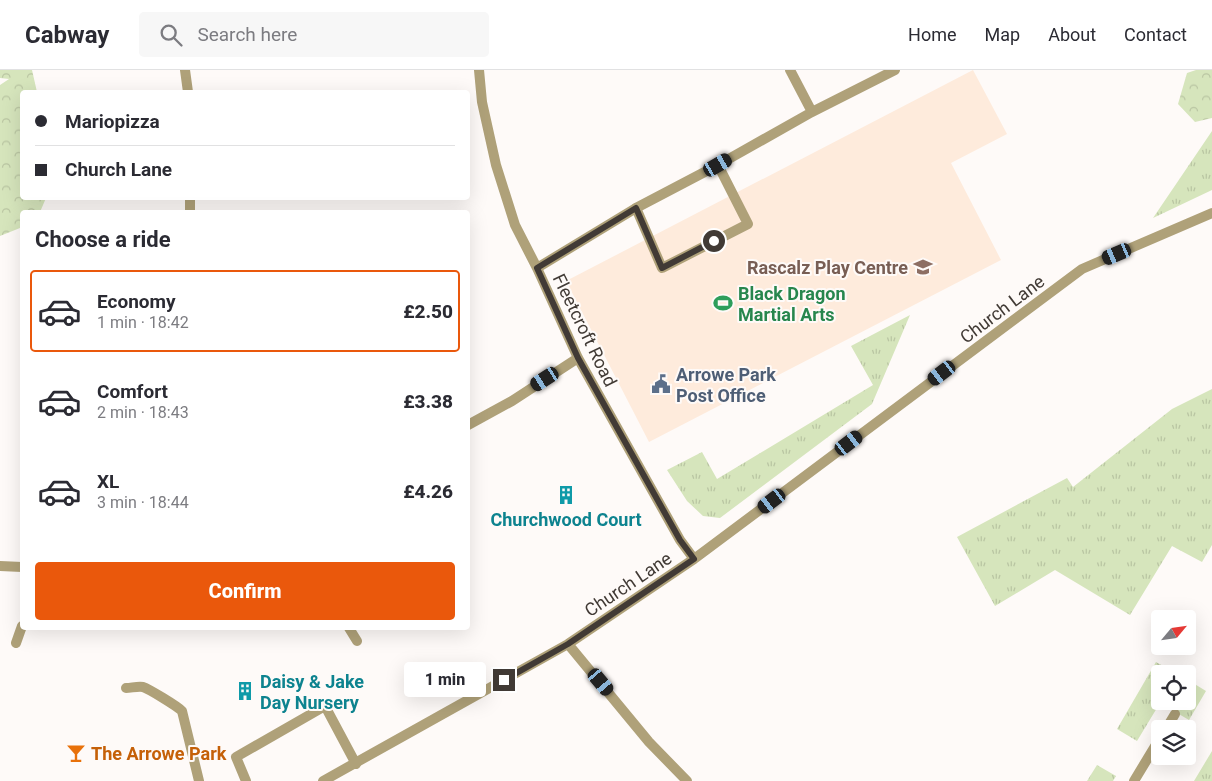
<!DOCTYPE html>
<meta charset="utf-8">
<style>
body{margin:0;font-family:Roboto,sans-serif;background:#f7f7f7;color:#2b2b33;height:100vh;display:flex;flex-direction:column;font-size:19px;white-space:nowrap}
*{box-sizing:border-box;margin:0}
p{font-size:16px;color:#7c7c81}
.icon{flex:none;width:28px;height:28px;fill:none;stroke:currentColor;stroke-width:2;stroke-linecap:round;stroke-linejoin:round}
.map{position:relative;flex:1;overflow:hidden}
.drawer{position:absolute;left:20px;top:140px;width:450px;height:420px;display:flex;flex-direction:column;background:#fff;border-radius:5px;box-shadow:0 5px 20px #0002}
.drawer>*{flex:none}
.top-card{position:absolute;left:20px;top:20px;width:450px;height:110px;border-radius:5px;box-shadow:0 5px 20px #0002;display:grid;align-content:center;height:110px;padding:0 15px;background:#fff}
.needle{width:32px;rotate:61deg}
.fabs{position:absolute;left:1151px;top:540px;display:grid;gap:10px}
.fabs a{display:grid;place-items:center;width:45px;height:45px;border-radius:5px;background:#fff;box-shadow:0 5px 20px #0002;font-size:25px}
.end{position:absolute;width:22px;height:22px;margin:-11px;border:6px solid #413a35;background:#fff;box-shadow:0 0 0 2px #fff}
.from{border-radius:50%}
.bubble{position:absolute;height:35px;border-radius:5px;background:#fff;box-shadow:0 5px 20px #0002;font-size:16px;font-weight:800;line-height:35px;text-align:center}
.car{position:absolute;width:15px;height:30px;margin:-15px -8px;border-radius:6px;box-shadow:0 0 4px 1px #0007;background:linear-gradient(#222 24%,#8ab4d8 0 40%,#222 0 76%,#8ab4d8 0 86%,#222 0)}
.top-card b{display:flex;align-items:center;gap:18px;height:48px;font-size:19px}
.top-card b+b{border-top:1px solid #e1e1e2}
.top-card i{width:12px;height:12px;background:#2b2b33}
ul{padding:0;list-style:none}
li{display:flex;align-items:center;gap:15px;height:82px;margin:0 10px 8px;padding:0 5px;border:2px solid transparent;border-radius:5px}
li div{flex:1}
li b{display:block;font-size:19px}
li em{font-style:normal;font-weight:800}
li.on{border-color:#ea580c}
li>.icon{width:45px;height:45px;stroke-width:1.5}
h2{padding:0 15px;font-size:22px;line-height:60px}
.button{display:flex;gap:10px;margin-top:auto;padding:10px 15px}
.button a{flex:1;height:58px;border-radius:5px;background:#ea580c;color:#fff;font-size:20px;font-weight:800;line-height:58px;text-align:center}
header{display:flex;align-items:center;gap:30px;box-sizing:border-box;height:70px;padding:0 25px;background:#fff;border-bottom:1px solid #e1e1e2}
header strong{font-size:24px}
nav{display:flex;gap:28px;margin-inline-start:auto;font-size:18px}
.search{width:350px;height:45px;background:#f7f7f7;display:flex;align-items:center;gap:12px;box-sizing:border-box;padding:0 18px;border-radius:5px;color:#7c7c81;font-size:19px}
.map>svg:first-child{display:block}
.built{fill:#feebdc}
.grass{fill:url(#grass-tufts)}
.forest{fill:url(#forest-crowns)}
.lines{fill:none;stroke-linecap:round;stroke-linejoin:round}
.lane{stroke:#afa179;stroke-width:10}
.street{stroke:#afa179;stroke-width:10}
.route{stroke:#413a35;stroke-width:6}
.labels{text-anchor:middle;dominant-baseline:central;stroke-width:4;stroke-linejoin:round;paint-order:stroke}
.education-label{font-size:18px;font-weight:bold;fill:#785e54;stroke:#fefaf8;text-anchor:end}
.leisure-label{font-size:18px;font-weight:bold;fill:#27864d;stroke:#fefaf8;text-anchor:start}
.street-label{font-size:18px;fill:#413a35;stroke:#fefaf8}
.service-label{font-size:18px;font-weight:bold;fill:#4e5e75;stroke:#fefaf8;text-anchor:start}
.culture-label{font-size:18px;font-weight:bold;fill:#0d838f;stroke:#fefaf8}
.food-label{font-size:18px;font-weight:bold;fill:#c56008;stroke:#fefaf8;text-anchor:start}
</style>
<header>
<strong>Cabway</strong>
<div class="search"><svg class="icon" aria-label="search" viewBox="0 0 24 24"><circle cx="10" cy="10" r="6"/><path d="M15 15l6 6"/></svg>Search here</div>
<nav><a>Home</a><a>Map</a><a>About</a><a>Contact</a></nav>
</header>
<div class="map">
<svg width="1212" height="711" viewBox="0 0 1212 711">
<defs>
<pattern id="grass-tufts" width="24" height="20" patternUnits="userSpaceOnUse" patternTransform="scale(1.25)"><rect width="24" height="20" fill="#d6e5bc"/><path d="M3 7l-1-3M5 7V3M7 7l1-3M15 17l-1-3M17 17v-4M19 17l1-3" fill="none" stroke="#b9c5a2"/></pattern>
<pattern id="forest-crowns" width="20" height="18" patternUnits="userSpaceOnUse" patternTransform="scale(1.25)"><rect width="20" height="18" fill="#d6e5bc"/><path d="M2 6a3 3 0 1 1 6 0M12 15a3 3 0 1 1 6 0" fill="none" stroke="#b9c5a2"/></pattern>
</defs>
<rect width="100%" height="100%" fill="#fefaf8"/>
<!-- built -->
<path class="built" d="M973,0L1007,64L951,93L1001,190L649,372L566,211Z"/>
<!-- grass -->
<path class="grass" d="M1212,61V120L1153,148Z
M910,245L872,334L720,448L703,446L687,431L667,400L702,382L717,409L873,315L851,276Z
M1212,319V475L1202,492L1172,476L1130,545L1055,500L995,536L957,467L1067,408L1073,417L1172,339Z
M1156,592L1177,604H1160V631H1188V610L1206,621L1189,650L1160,633L1137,671L1117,659Z
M1212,681V711H1194Z
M1097,695L1116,706L1113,711H1087Z"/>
<!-- forest -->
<path class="forest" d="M0,0H32L37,22H22V128H46L40,142H22V165L20,158L0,166V15L9,9L0,8Z
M1196,0H1212V48L1195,52L1178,34L1187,3Z"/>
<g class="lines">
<!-- lane -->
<path class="lane" d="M636,138L662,198L748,154L718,95
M0,496L22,497
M349,558L357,571
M16,573L22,556
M126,618C131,618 138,616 143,617C149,619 177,636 182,641L199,711
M246,711L236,687L325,636L356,694"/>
<!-- street -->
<path class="street" d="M185,0L188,22
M479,0L482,32L496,95L515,155L537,198L578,288L680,470L694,489
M790,0L812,42
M190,142V128
M537,198L636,138L718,95L812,42L895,0
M468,355L512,331L578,288
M568,574L649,672L687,711
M1166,659L1175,644
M323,711L568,574L694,489L1082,199L1212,143
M1134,711L1160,668"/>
</g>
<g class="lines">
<!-- route -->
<path class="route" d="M504,610L568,574L694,489L680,470L578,288L537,198L636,138L662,198L714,171"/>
</g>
<!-- icons -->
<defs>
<g id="school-bare" transform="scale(1.5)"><path d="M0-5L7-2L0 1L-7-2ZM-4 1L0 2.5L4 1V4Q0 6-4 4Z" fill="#8d6e63" stroke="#fefaf8" stroke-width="2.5" paint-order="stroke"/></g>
<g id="stadium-bare" transform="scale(1.5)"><path d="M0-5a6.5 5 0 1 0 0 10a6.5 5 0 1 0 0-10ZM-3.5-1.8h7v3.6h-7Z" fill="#2e9e5b" stroke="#fefaf8" stroke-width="2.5" paint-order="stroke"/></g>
<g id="civic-bare" transform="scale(1.5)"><path d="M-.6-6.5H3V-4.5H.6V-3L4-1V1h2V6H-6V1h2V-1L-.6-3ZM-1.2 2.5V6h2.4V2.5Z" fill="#5c6f8a" stroke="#fefaf8" stroke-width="2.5" paint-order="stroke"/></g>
<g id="building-bare" transform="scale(1.5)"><path d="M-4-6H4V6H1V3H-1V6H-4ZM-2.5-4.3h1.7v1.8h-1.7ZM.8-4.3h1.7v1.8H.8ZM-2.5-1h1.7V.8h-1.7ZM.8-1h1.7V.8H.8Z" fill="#0f9aa8" stroke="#fefaf8" stroke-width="2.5" paint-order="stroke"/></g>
<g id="bar-bare" transform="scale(1.5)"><path d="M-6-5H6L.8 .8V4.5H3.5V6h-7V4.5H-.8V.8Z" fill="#e8710a" stroke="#fefaf8" stroke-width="2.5" paint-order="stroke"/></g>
</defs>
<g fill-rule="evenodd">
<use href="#school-bare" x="923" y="197"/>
<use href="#stadium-bare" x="723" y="233"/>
<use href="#civic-bare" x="661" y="314"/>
<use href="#building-bare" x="566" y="425"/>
<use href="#building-bare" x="245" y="621"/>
<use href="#bar-bare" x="76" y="683"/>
</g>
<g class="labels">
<!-- education labels -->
<g class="education-label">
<text x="908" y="197">Rascalz Play Centre</text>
</g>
<!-- leisure labels -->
<g class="leisure-label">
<text x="738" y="223">Black Dragon<tspan x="738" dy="21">Martial Arts</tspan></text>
</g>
<!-- street labels -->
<g class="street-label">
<text transform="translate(1002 239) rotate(-37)">Church Lane</text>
<text transform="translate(585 260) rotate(64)">Fleetcroft Road</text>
<text transform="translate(628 514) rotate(-34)">Church Lane</text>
</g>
<!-- service labels -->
<g class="service-label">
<text x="676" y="304">Arrowe Park<tspan x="676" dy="21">Post Office</tspan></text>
</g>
<!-- culture labels -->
<g class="culture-label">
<text x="566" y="449">Churchwood Court</text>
<text x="260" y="611" text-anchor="start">Daisy &amp; Jake<tspan x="260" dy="21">Day Nursery</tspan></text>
</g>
<!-- food labels -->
<g class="food-label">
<text x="91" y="683">The Arrowe Park</text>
</g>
</g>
</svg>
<div class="fabs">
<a><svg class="needle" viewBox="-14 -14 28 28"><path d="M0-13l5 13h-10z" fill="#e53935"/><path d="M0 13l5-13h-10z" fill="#7c7c81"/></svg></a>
<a><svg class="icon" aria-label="locate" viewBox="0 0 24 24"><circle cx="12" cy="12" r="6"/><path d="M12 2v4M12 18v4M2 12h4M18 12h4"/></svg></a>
<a><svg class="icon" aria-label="layers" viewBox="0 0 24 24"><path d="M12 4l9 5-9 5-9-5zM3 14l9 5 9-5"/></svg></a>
</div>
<i class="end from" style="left:714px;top:171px"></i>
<i class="end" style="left:504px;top:610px"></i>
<div class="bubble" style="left:404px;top:592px;width:82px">1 min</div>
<i class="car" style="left:718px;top:95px;rotate:60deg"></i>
<i class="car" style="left:1117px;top:184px;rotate:247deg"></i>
<i class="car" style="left:942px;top:303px;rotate:233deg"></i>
<i class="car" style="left:545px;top:309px;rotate:237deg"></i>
<i class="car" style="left:849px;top:373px;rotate:53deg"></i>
<i class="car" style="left:772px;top:431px;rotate:233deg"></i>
<i class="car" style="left:601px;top:612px;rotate:140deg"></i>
<div class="top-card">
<b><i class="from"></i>Mariopizza</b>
<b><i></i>Church Lane</b>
</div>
<section class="drawer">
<h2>Choose a ride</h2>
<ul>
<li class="on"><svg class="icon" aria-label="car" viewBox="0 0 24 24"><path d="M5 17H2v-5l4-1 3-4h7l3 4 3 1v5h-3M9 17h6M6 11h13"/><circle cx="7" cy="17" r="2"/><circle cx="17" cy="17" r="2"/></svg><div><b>Economy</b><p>1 min · 18:42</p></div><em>£2.50</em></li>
<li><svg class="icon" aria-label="car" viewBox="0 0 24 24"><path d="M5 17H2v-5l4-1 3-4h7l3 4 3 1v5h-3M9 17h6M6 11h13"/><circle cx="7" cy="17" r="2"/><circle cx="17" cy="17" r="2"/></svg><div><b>Comfort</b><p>2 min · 18:43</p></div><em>£3.38</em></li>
<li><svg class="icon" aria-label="car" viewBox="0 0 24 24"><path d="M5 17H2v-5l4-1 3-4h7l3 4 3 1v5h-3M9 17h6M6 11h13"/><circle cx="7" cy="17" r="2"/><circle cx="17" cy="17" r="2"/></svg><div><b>XL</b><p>3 min · 18:44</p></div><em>£4.26</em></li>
</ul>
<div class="button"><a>Confirm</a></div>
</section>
</div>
